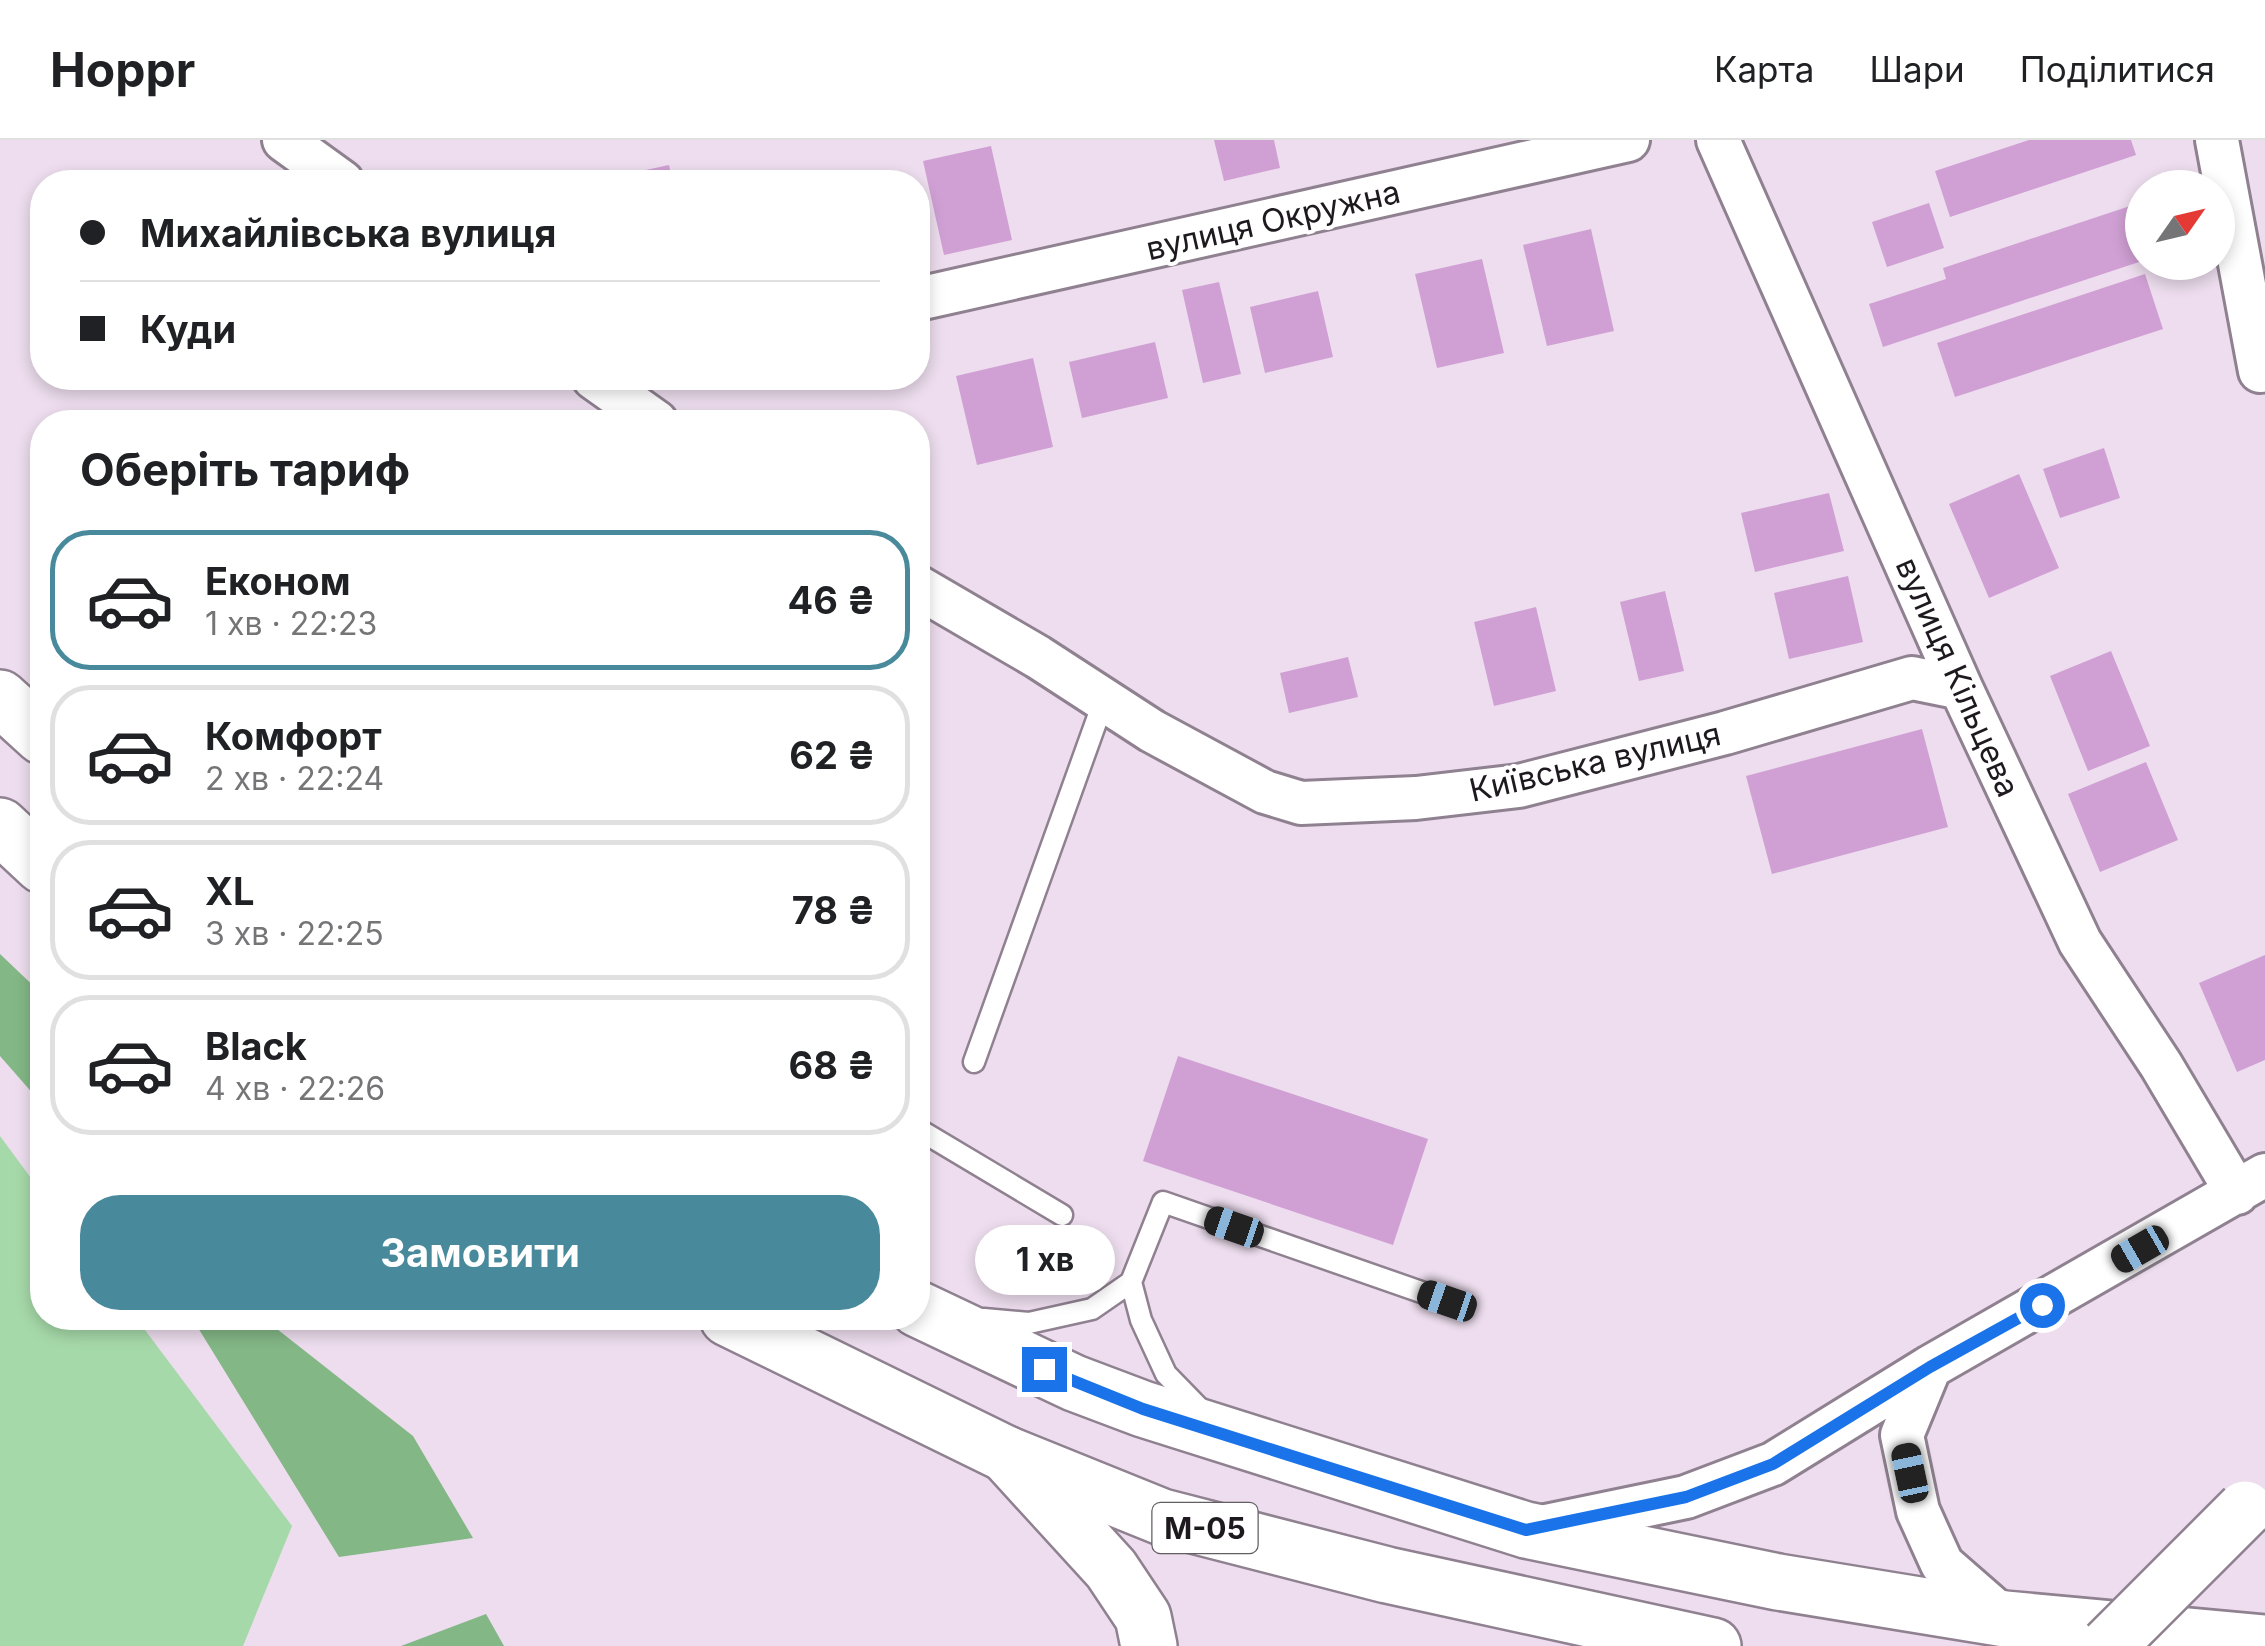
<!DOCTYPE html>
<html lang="uk">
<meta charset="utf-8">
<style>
body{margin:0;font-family:Inter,sans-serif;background:#f6f6f6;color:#202124;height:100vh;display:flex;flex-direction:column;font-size:38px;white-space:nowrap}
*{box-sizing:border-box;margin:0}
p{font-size:32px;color:#757577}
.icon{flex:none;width:55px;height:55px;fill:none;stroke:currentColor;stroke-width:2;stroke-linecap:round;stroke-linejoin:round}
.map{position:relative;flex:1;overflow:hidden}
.drawer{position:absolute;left:30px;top:270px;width:900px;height:920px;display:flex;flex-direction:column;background:#fff;border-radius:40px;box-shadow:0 5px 15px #0003}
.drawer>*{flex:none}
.banner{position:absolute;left:30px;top:30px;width:900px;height:220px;border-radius:40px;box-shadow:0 5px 15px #0003;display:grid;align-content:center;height:220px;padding:0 50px;background:#fff}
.needle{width:65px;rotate:56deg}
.controls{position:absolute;left:2125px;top:30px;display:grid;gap:20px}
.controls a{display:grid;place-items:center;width:110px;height:110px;border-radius:50%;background:#fff;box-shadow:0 5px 15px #0003;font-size:50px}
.end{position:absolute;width:45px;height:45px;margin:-22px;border:12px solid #1a73e8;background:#fff;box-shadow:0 0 0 5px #fff}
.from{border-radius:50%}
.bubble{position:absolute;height:70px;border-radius:35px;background:#fff;box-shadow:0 5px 15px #0003;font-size:32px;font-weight:700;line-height:70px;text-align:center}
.car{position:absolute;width:30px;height:60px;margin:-30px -15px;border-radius:12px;box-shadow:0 0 8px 2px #0007;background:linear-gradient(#222 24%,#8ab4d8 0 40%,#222 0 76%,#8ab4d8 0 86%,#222 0)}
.banner b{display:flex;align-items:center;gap:35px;height:95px;font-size:38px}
.banner b+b{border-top:2px solid #e0e0e0}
.banner i{width:25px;height:25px;background:#202124}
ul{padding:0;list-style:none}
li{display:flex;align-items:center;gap:30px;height:140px;margin:0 20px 15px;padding:0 30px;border:5px solid #e0e0e0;border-radius:40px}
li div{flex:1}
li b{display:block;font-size:38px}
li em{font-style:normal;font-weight:700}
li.active{border-color:#488a9c}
li>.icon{width:90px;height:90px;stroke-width:1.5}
h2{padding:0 50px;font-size:45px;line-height:120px}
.action{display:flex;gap:20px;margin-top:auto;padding:20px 50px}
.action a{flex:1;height:115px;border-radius:40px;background:#488a9c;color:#fff;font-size:40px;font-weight:700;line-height:115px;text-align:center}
header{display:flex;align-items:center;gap:60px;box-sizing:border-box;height:140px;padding:0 50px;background:#fff;border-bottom:2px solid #e0e0e0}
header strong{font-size:48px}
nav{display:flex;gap:55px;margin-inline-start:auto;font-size:35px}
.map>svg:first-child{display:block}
.green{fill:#a6d9a9}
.forest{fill:#83b786}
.building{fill:#d0a0d4}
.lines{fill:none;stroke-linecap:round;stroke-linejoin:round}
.lane-casing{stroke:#8f8190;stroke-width:25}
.street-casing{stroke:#8f8190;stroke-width:48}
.secondary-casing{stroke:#8f8190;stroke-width:60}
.highway-casing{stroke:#8f8190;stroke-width:60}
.lane{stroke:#fff;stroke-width:20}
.street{stroke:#fff;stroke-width:42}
.secondary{stroke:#fff;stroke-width:55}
.highway{stroke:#fff;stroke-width:55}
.secondary-bridge-casing{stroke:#8f8190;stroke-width:60;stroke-linecap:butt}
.secondary-bridge{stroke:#fff;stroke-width:55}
.route{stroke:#1a73e8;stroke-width:12}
.labels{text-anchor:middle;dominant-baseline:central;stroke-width:8;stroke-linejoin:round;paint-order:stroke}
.shield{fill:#fff;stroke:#625e62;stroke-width:2.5}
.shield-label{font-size:30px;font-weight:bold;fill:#1e191f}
.street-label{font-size:32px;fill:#1e191f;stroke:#fff}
</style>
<header>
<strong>Hoppr</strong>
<nav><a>Карта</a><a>Шари</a><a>Поділитися</a></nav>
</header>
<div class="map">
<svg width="2265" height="1506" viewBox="0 0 2265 1506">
<rect width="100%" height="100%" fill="#edddee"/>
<!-- green -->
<path class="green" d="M0,996L42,1053V1178H136L292,1386L243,1506H0Z"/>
<!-- forest -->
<path class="forest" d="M0,814L42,854V964L0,916Z
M192,1178H263L413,1296L473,1398L339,1417Z
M486,1474L504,1506H401Z"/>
<!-- building -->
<path class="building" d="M1214,0H1274L1280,28L1224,41Z
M2029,0H2131L2136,15L1950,77L1935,31Z
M991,6L1012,100L944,115L923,21Z
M669,25L673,42H614L613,37Z
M1929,63L1944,108L1887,127L1872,82Z
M2136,64L2142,84V121L1883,207L1869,164L1946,139L1943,128Z
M1591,89L1614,191L1547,206L1523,105Z
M1482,119L1504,213L1437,228L1415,134Z
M2145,134L2163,189L1955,257L1937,203Z
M1219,142L1241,234L1203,243L1182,150Z
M1318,151L1333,217L1265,233L1250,167Z
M1155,202L1168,258L1082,278L1069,222Z
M1033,218L1053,307L977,325L956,236Z
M2104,308L2120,358L2060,378L2043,329Z
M2019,334L2059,428L1989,458L1949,364Z
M1829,353L1844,411L1755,432L1741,373Z
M1848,436L1863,502L1789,519L1774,453Z
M1665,451L1684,531L1639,541L1620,462Z
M1536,467L1556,551L1494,566L1474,482Z
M2111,511L2150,606L2088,631L2050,536Z
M1348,517L1358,557L1289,573L1280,533Z
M1922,589L1948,687L1772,734L1746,636Z
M2146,622L2178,700L2100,732L2068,654Z
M2265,815V920L2237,932L2199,843Z
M1178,916L1428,999L1393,1105L1143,1021Z"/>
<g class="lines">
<!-- lane casing -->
<g class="lane-casing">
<path id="lane" d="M974,922L1104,560
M918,989L1062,1075
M1131,1142L1141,1180L1166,1234L1204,1273
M984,1179L1029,1183L1092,1169L1131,1142L1163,1062L1447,1161"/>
</g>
<!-- street casing -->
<g class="street-casing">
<path id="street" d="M284,0L342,42
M1718,0L1961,548L2080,802L2161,925L2237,1053
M2217,0L2260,231
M918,159L1628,0
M594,238L656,282
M918,447L1038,517L1152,591L1265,652L1301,663L1416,658L1519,646L1725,593L1912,538L1961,548
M1930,1227L1902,1295L1918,1371L1942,1424L2005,1479
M1541,1387L1686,1357L1773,1324L1930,1227L2265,1035"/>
</g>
<!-- secondary casing -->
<g class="secondary-casing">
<path id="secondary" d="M1006,1314L1111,1429L1143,1477L1149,1506"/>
</g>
<!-- highway casing -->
<g class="highway-casing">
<path id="highway" d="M0,558L42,596
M0,686L42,725
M918,1169L1074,1243L1143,1269L1526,1390L1778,1442L2005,1479L2265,1503
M728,1178L1006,1314L1162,1377L1387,1435L1713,1506"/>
</g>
<!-- lane -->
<use href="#lane" class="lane"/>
<!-- street -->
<use href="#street" class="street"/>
<!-- secondary -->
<use href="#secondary" class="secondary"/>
<!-- highway -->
<use href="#highway" class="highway"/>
<!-- secondary-bridge casing -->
<g class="secondary-bridge-casing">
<path id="secondary-bridge" d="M2108,1506L2245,1369"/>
</g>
<!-- secondary-bridge -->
<use href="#secondary-bridge" class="secondary-bridge"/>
</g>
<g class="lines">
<!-- route -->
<path class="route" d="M1044,1229L1143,1269L1526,1390L1686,1357L1773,1324L1930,1227L2042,1165"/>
</g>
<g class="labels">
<!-- shield labels -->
<rect class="shield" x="1152.5" y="1363" width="105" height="50" rx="8"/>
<g class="shield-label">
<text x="1205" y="1388">М-05</text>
</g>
<!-- street labels -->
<g class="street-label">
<text transform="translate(1273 80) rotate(-13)">вулиця Окружна</text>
<text transform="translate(1958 537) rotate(66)">вулиця Кільцева</text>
<text transform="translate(1595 622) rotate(-13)">Київська вулиця</text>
</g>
</g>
</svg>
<div class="controls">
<a><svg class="needle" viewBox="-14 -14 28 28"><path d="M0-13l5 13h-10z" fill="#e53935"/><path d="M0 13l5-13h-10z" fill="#757577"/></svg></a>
</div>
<i class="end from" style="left:2042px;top:1165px"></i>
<i class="end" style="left:1044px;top:1229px"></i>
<div class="bubble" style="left:975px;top:1085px;width:140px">1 хв</div>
<i class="car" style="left:1234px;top:1087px;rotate:289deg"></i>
<i class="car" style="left:2140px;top:1109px;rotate:240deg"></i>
<i class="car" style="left:1447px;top:1161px;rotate:289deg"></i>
<i class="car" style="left:1910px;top:1333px;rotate:348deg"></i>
<div class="banner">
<b><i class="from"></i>Михайлівська вулиця</b>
<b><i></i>Куди</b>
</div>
<section class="drawer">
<h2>Оберіть тариф</h2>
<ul>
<li class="active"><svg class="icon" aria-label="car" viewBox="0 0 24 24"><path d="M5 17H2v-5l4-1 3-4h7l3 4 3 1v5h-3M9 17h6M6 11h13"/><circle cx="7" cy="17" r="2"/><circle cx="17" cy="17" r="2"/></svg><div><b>Економ</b><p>1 хв · 22:23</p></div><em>46 ₴</em></li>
<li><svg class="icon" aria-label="car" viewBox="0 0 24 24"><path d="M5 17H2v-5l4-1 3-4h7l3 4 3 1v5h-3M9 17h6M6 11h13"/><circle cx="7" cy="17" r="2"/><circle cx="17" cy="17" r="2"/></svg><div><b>Комфорт</b><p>2 хв · 22:24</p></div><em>62 ₴</em></li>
<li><svg class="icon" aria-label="car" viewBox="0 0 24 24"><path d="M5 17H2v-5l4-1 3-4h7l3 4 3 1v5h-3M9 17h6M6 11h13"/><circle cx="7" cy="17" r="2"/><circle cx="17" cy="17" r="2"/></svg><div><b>XL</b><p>3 хв · 22:25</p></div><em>78 ₴</em></li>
<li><svg class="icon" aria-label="car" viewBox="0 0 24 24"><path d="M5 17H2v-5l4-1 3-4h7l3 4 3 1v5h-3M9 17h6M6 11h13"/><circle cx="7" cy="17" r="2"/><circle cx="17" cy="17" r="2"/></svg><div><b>Black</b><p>4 хв · 22:26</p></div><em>68 ₴</em></li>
</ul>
<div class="action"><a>Замовити</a></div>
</section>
</div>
